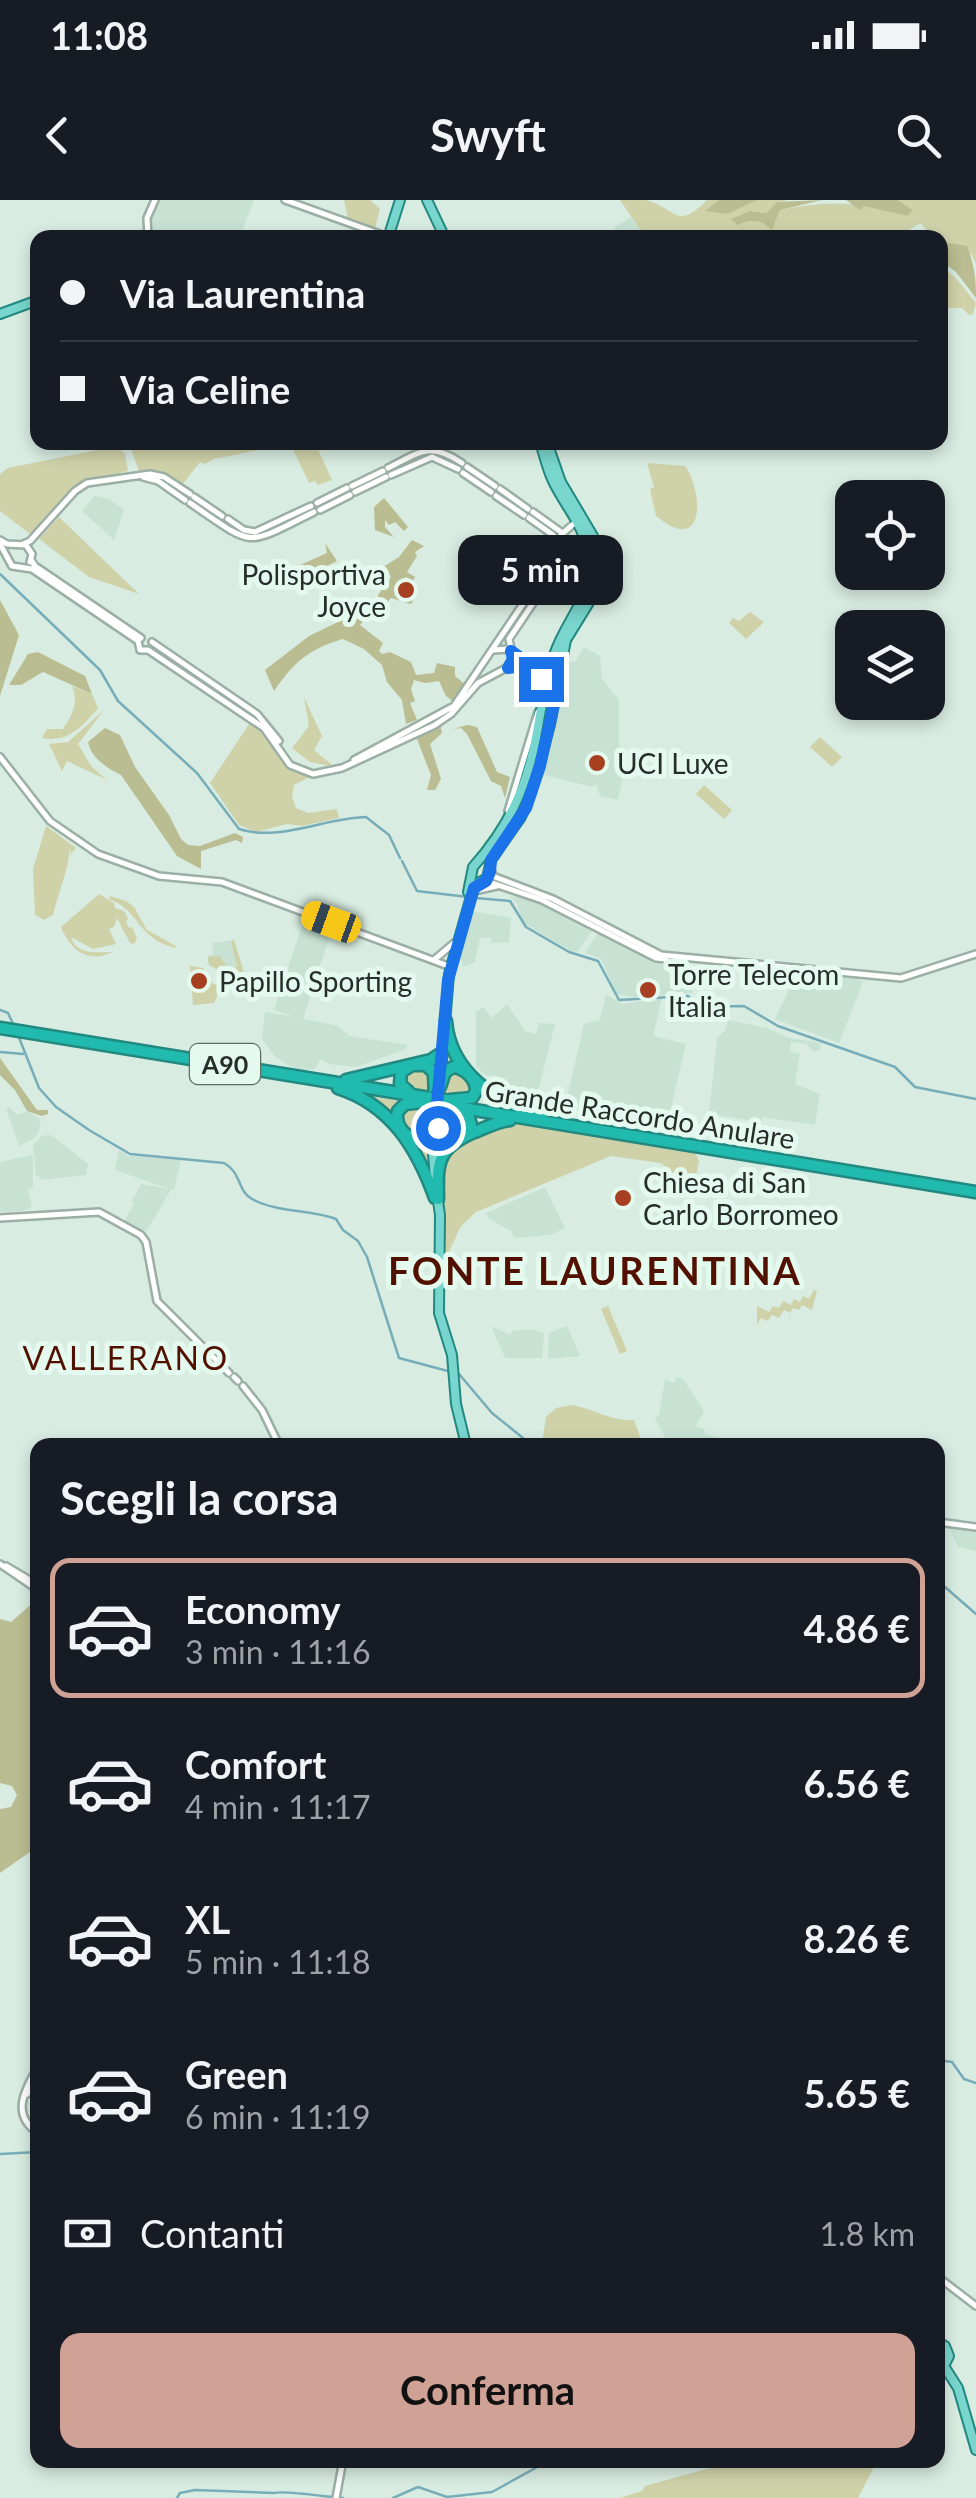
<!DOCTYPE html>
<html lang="it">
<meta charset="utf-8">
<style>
body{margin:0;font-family:Lato,sans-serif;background:#20242c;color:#f1f3f6;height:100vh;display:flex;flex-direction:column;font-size:38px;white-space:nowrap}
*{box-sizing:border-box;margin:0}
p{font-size:32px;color:#9ea1a6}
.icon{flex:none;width:55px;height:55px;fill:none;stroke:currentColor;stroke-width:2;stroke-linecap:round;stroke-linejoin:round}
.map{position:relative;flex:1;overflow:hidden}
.panel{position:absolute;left:30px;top:1238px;width:915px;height:1030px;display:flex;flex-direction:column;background:#171b24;border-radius:20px;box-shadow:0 5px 15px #0003}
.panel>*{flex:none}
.hud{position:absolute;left:30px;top:30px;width:918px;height:220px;border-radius:20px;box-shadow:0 5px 15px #0003;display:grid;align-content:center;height:220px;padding:0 30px;background:#171b24}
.fabs{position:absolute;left:835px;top:280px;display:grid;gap:20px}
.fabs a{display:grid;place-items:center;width:110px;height:110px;border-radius:20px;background:#171b24;box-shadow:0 5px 15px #0003;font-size:50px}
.end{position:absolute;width:45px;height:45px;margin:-22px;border:12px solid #1a73e8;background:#fff;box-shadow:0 0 0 5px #fff}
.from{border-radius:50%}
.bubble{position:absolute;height:70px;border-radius:20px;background:#171b24;box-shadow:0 5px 15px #0003;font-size:32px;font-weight:700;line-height:70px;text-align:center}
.car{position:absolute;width:30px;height:60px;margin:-30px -15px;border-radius:12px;box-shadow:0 0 8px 2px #0007;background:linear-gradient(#f5c518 24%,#345 0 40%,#f5c518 0 76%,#345 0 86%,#f5c518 0)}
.hud b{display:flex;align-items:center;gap:35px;height:95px;font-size:38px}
.hud b+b{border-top:2px solid #363941}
.hud i{width:25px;height:25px;background:#f1f3f6}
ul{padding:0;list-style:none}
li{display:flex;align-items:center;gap:30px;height:140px;margin:0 20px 15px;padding:0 10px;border:5px solid transparent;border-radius:20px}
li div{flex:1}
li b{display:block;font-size:38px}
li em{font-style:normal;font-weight:700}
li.selected{border-color:#d0a296}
li>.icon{width:90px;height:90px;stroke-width:1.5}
h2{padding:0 30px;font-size:45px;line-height:120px}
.pay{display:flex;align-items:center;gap:25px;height:110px;padding:0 30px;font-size:38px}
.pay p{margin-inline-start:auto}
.action{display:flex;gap:20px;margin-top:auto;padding:20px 30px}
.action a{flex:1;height:115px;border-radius:20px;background:#d0a296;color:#111;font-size:40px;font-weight:700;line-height:115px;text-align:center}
.status{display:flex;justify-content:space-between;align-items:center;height:70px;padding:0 50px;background:#171b24;direction:ltr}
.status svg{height:28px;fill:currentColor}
header{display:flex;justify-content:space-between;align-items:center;height:130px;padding:0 30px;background:#171b24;font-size:45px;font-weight:700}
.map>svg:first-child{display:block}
.built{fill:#c7e2d3}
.green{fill:#cfd2a9}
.forest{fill:#babd91}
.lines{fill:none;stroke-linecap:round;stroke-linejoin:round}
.stream{stroke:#77adb8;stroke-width:2.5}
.minor-casing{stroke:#9bafa4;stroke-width:10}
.major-casing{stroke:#228980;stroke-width:12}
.highway-casing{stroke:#228980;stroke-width:15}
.minor{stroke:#fff;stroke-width:5}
.major{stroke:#79d6ce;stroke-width:8}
.highway{stroke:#20baae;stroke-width:10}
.highway-bridge-casing{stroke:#228980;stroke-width:15;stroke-linecap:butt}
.highway-bridge{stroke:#20baae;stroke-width:10}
.route{stroke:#1a73e8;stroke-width:12}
.poi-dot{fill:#a73f21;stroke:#e5faee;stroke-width:4}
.labels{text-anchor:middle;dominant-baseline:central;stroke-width:10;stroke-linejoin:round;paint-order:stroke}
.shield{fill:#e5faee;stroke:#606b65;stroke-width:2.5}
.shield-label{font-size:25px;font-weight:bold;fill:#272e2a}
.poi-label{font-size:28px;fill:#272e2a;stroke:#e5faee;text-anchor:start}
.street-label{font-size:28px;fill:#272e2a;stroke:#e5faee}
.quarter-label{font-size:32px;letter-spacing:2.5px;fill:#521100;stroke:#e5faee}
.district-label{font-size:38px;font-weight:bold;letter-spacing:2.5px;fill:#521100;stroke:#e5faee}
</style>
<div class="status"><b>11:08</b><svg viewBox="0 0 49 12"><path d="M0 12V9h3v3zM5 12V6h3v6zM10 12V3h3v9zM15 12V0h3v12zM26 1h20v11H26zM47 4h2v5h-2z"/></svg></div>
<header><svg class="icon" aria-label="back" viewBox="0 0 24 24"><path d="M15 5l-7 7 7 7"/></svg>Swyft<svg class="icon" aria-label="search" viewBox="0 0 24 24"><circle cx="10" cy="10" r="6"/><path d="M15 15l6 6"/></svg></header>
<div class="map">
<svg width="976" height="2298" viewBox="0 0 976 2298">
<rect width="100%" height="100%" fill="#d8ece1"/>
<!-- built -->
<path class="built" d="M158,0H254L240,37H151L150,20Z
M631,17L645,37H620L614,28Z
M94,296L109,299L124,310L114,340L82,311Z
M584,447L600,456L602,479L619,500V543L624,573L618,600L600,596L596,584L593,587L543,575L568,461L575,462Z
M509,696L540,701L594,728L577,752L569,750L522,722L517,704Z
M472,711L511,718L509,742L491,743V738H480L475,762L463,767L459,753Z
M305,717L333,726L303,819L338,826L349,836L407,845L406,849L356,867L329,864L320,859L315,869L301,870L287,865L274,855L262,839L265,812L295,817L274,810Z
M599,731L660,761L658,764L666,765L669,774L691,786L693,793L633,797L616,794L601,759L585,753Z
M234,740L243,768L230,775L209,765L207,756L214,754L212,743Z
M798,771L849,775L863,782L839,843L775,819Z
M606,794L622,804L662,798L653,836L686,844L667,925L662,927L613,919L565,907L584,824L600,820Z
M507,804L525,831L536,834L539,823L555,824L535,903L506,894L501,889L502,884L496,882L497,875L487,876L476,867V812L483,807L492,818Z
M728,820L767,828L789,838L821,843L819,850L814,852L806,844L791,842L790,852L800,854L795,884L820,894L815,925L762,917L761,922L709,914L717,838L726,829Z
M9,907L18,915L27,911L39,919L41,926L35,938L19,946L6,908Z
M51,935L88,964L86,975L43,980L36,975L33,945L41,936Z
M119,950L128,956L181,959L174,990L171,989L147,1031L123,1024L134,1003L132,1001L141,984L170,989L115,970Z
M33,955V987L28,990L32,1007L22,1011L0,1012V962Z
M545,987L565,1028L550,1035L514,1038L511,1031L488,1018L486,1013Z
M491,1126L510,1135L513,1131L531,1129L544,1133L542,1158H505Z
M567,1126L580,1156L548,1159L549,1133Z
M677,1177L684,1180L704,1211L696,1226L704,1229L705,1234L740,1245H672L667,1241L655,1218L659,1215L665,1179L674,1183Z
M947,1323L976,1327V1351L958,1347Z"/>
<!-- green -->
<path class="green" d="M344,0H370L380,9L375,28L348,19Z
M620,0C627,0 639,0 646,0C678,9 676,31 707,0H790L777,2L766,13L751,11L739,16L767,25L775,23L780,10C825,0 864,1 908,16L913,10L898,0H976V64L972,55L940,47V38L931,37L921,23L910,29L908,37H645Z
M940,65L955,77L976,103L973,114L969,115L962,108H940Z
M269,242L274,247L214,259L205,264L200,262L182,285L151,272L139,271L129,243Z
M315,243L332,280L318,285L315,281L309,283L291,245Z
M117,246L125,254L128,271L84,281L72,289L30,334L0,311V274L8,268Z
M647,263L685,266L689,272C704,304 701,353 656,316L650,289L654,287Z
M59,317L139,394L89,377L39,339Z
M750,412L764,422L746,439L729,423L733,418L739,421Z
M72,486L92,494L98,508C82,527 68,543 42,538L47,529H63C72,515 79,503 72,486Z
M304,497L322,536L314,550L331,564L330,566L310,562L292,548L309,526Z
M104,510L78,544L91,566L107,580L67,561L62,571L49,544L68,542Z
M251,521C275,538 281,567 312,576L294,585L292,597L296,608L308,613L337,609L339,618L302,626L287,624L256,632L239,625L210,583Z
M820,537L842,557L832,567L810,547Z
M704,585L732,610L724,619L696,594Z
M46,626L76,648L71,654L70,647C69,670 58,692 53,715L44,720L35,715L33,669Z
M99,694L114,703L115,708L124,711L128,719L126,722L129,728L132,727L137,738L134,744L130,743L117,718L114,727L109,729L116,744L93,749L71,737C77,756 97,752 112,752C89,764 70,750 61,727Z
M110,696L126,701L134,707L147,730L176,746L175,748C135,737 141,711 109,699Z
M234,740L245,776C229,780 220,788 214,803L193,805L190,766L203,768L213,784L222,786L225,774L209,765L208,757L220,756L228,768L237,767L231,741Z
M428,867L433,894L404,889L403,871Z
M452,868L470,878L472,896H441L442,881Z
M362,895L405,902L398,908L405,934L430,933L428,975L425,967Z
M412,904L432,907L431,924L414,938L397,916Z
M520,924L695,952L699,961L694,986L691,988L661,963L611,956L476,1012L461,1026L446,1058L440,973L449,950L499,925Z
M814,1090L817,1091L812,1110L802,1105L799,1110L793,1108L790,1113L784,1110L779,1118L772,1115L767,1121L761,1118L757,1125V1106L769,1112L773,1106L779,1108L783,1101L791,1105L794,1099L800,1102L803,1096L809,1099Z
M608,1106L627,1151L620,1154L601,1109Z
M571,1205C592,1208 612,1222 634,1220L643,1245H538L542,1244L546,1217L556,1208Z
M739,2260H887L874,2267L858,2298H620L642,2291L645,2286Z"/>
<!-- forest -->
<path class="forest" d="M719,0H757L727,14L705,11Z
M822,0L780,10L772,30C760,19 751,19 737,25L731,19L750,11L766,13L777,2Z
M846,0H898L913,10L908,16L864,6L860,10Z
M948,43L967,46C974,65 976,77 976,98L956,72L940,60V47Z
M384,298L408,327L404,331L395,322L389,325L385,320V327L394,337L375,330L374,307Z
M412,340L424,346L415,352L417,356L407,372L415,377L408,390L410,380L406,377L394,387L413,401L411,404L391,398L387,403L390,407L380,415L378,395L391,377L388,372L375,378L372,374L399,357Z
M325,343L337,361L313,373L307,368L300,370L298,366L327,353Z
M0,400L19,435L0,496Z
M361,411L367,417L360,425L383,443L379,451L382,454L390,452L411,462L416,475L434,473L437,463L455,467V476L466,485L455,503L446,496L439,481L425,483L414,480L411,489L415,501L410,503L417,520L406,524L402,500L387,482L382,465L364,449L343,439C307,449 292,465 274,491L265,470L309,436Z
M38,452L85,476L92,494L43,472L21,485H9L28,454Z
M440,524L442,533L430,544L441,579L435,590H427L431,575L417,539L421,533Z
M467,525L477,527L497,572L510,577L505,598L501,586L491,581L467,534L461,528L453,529Z
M105,528L120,535L135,567L169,615L181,639L188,645L200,646L235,633L243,637L242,643L236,640L201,651V669L177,656L121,575C107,568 91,558 88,542Z
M0,858L37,910H48V914L42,916L27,911L15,890L0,875Z
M36,1400L37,1647L0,1673V1609L11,1607L17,1595L12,1586L0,1583V1419L11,1422Z"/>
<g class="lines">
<!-- stream -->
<path class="stream" d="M0,374L100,470L118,501L197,573L239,629C279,642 324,618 366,617L389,635L400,658
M402,661L417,691L468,697
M476,698L510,701L526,727L569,752L598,761L619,800L688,796L699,807L744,806L778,826L895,867L915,887L976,899
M0,810L8,813L15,828
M18,835L39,888L56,907L89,930L130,954L224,963C242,973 237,991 252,999C278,1013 310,1009 336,1019L343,1030L358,1041L367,1057L399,1158L459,1174L492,1213L523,1238L526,1245
M0,852L23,854
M938,1381L976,1414
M938,1860L952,1862L964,1879L976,1883
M0,1954L38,1952
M177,2298L180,2293L195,2290L274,2293C283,2290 328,2297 343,2298
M393,2298L418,2287L447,2297L492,2292L550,2260"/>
<!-- minor casing -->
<g class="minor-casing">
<path id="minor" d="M285,0L388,37
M148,38L147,18L155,0
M467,267L495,286
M388,268C420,252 430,241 462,263
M463,273L491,292
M391,275L432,257L458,269
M143,277L158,281L185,300
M352,286L383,271
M500,289L528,309
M355,292L386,277
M496,296L524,315
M194,297L222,316
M190,303C256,348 243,347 314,312
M317,303L347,288
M320,310L350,295
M529,318L553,335
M228,319L244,330L255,332L311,306
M562,334L578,320
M0,340L7,344L26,345L32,354L30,362
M0,344L12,366L32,369L138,441L140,450H148L264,528L290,565L313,574L342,568L435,525L451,514L478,483L510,466L513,458L509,439L560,363L564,351L561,332L533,312
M23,344L30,341L75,291L87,283L150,274L164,277L190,294
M31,360L35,366L141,438
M152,442L257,514L279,541
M494,450L508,449L550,478L555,489
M511,467L522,466L545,483
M0,557L50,621L98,654L159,676L222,682L451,767
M354,560L454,506L552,361L556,350L553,335
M508,611L538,512
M491,671L495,677L553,699L661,755L901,778L976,754
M486,681L542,700L656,758L666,759
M474,691L497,686
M434,760L454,743
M0,1018L99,1012L141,1035L146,1042L157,1101L229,1173
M234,1177L238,1181
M243,1186L262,1210L279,1245
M938,1322L976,1327
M0,1364L38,1390
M6,1366L38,1385
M38,1866C25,1891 10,1914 38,1933
M27,1894L38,1882
M938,2077L976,2106
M336,2298L343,2260"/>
</g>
<!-- major casing -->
<g class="major-casing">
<path id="major" d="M427,0L445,38
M388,38L400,0
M0,114L38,100
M468,692L473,667C507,629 526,590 536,538C541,510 545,482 554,455C567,416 593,400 588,355C585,325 564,306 552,279C547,268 544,255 540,242
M441,875L449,774L472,693L478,683L487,678L491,660L521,617L531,593L550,525L566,440L590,401L595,386L593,336L561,282L547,242
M435,980L433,954L438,899
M437,994L440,1015L439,1113L452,1155L456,1204L466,1245
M938,2142L945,2146L949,2156L944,2166L938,2169
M944,2166L958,2188L976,2250"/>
</g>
<!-- highway casing -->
<g class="highway-casing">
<path id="highway" d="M446,821C450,872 496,903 541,915
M0,828L430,898
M346,880L431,860L440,854
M440,887L445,872L453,867C465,868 476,879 476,891L472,898L450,900
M338,888C391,905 417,948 435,998
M409,892L400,884L401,872L412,865H426L434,873L435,902
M423,902L405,904L398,911C394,923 403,936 416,939L425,936L434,915
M444,905L976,992
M437,916L440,932L453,938L465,932L471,925L468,914L459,910
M438,999C437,963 437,949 472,933C485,928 496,922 510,920"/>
</g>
<!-- minor -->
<use href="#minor" class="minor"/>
<!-- major -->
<use href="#major" class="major"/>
<!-- highway -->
<use href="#highway" class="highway"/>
<!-- highway-bridge casing -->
<g class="highway-bridge-casing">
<path id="highway-bridge" d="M430,898L446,900"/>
</g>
<!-- highway-bridge -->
<use href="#highway-bridge" class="highway-bridge"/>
</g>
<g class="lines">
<!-- route -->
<path class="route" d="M438,928L436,916L448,780L474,688L486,681L490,672L491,660L526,608L540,566L556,496L552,480L511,451L513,459L508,468L522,466L541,479"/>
</g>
<!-- markers -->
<g class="poi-dot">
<circle cx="406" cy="390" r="10"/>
<circle cx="597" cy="563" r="10"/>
<circle cx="199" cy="781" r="10"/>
<circle cx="648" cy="790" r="10"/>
<circle cx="623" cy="998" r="10"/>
</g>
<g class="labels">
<!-- shield labels -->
<rect class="shield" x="190" y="844" width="70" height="40" rx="8"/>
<g class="shield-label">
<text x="225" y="864">A90</text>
</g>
<!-- poi labels -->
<g class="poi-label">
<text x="386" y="374" text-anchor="end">Polisportiva<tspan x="386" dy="32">Joyce</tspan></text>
<text x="617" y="563">UCI Luxe</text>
<text x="668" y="774">Torre Telecom<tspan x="668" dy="32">Italia</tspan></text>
<text x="219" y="781">Papillo Sporting</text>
<text x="643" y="982">Chiesa di San<tspan x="643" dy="32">Carlo Borromeo</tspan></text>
</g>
<!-- street labels -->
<g class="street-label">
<text transform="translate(640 914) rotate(9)">Grande Raccordo Anulare</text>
</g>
<!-- quarter labels -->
<g class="quarter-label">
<text x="126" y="1157">VALLERANO</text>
</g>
<!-- district labels -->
<g class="district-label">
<text x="595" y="1070">FONTE LAURENTINA</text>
</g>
</g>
</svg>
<div class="fabs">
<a><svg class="icon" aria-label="locate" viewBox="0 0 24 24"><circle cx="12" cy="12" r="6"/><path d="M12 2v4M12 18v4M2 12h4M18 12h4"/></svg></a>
<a><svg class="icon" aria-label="layers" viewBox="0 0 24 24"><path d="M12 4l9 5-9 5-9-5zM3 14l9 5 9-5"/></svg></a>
</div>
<i class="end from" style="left:438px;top:928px"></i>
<i class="end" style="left:541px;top:479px"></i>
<div class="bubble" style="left:458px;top:335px;width:165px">5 min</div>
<i class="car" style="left:331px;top:722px;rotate:290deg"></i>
<div class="hud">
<b><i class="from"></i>Via Laurentina</b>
<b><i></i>Via Celine</b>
</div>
<section class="panel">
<h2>Scegli la corsa</h2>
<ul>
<li class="selected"><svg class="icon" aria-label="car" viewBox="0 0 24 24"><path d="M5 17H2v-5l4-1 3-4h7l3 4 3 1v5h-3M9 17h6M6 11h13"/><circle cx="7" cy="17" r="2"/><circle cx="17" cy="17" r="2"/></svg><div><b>Economy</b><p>3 min · 11:16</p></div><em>4.86 €</em></li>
<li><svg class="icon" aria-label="car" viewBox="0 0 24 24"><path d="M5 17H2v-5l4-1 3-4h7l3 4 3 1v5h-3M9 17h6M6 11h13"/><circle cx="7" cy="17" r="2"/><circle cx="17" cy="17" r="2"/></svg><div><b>Comfort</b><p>4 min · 11:17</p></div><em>6.56 €</em></li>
<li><svg class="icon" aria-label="car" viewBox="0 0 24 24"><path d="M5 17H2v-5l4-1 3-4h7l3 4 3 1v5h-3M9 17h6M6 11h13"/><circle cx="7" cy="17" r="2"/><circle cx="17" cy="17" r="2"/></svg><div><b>XL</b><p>5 min · 11:18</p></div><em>8.26 €</em></li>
<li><svg class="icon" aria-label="car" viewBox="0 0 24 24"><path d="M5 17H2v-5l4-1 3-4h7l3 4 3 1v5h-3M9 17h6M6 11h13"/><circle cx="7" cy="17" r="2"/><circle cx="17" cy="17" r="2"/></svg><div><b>Green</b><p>6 min · 11:19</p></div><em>5.65 €</em></li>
</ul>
<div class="pay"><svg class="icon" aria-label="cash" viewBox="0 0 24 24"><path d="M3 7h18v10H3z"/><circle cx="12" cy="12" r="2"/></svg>Contanti<p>1.8 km</p></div>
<div class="action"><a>Conferma</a></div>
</section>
</div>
